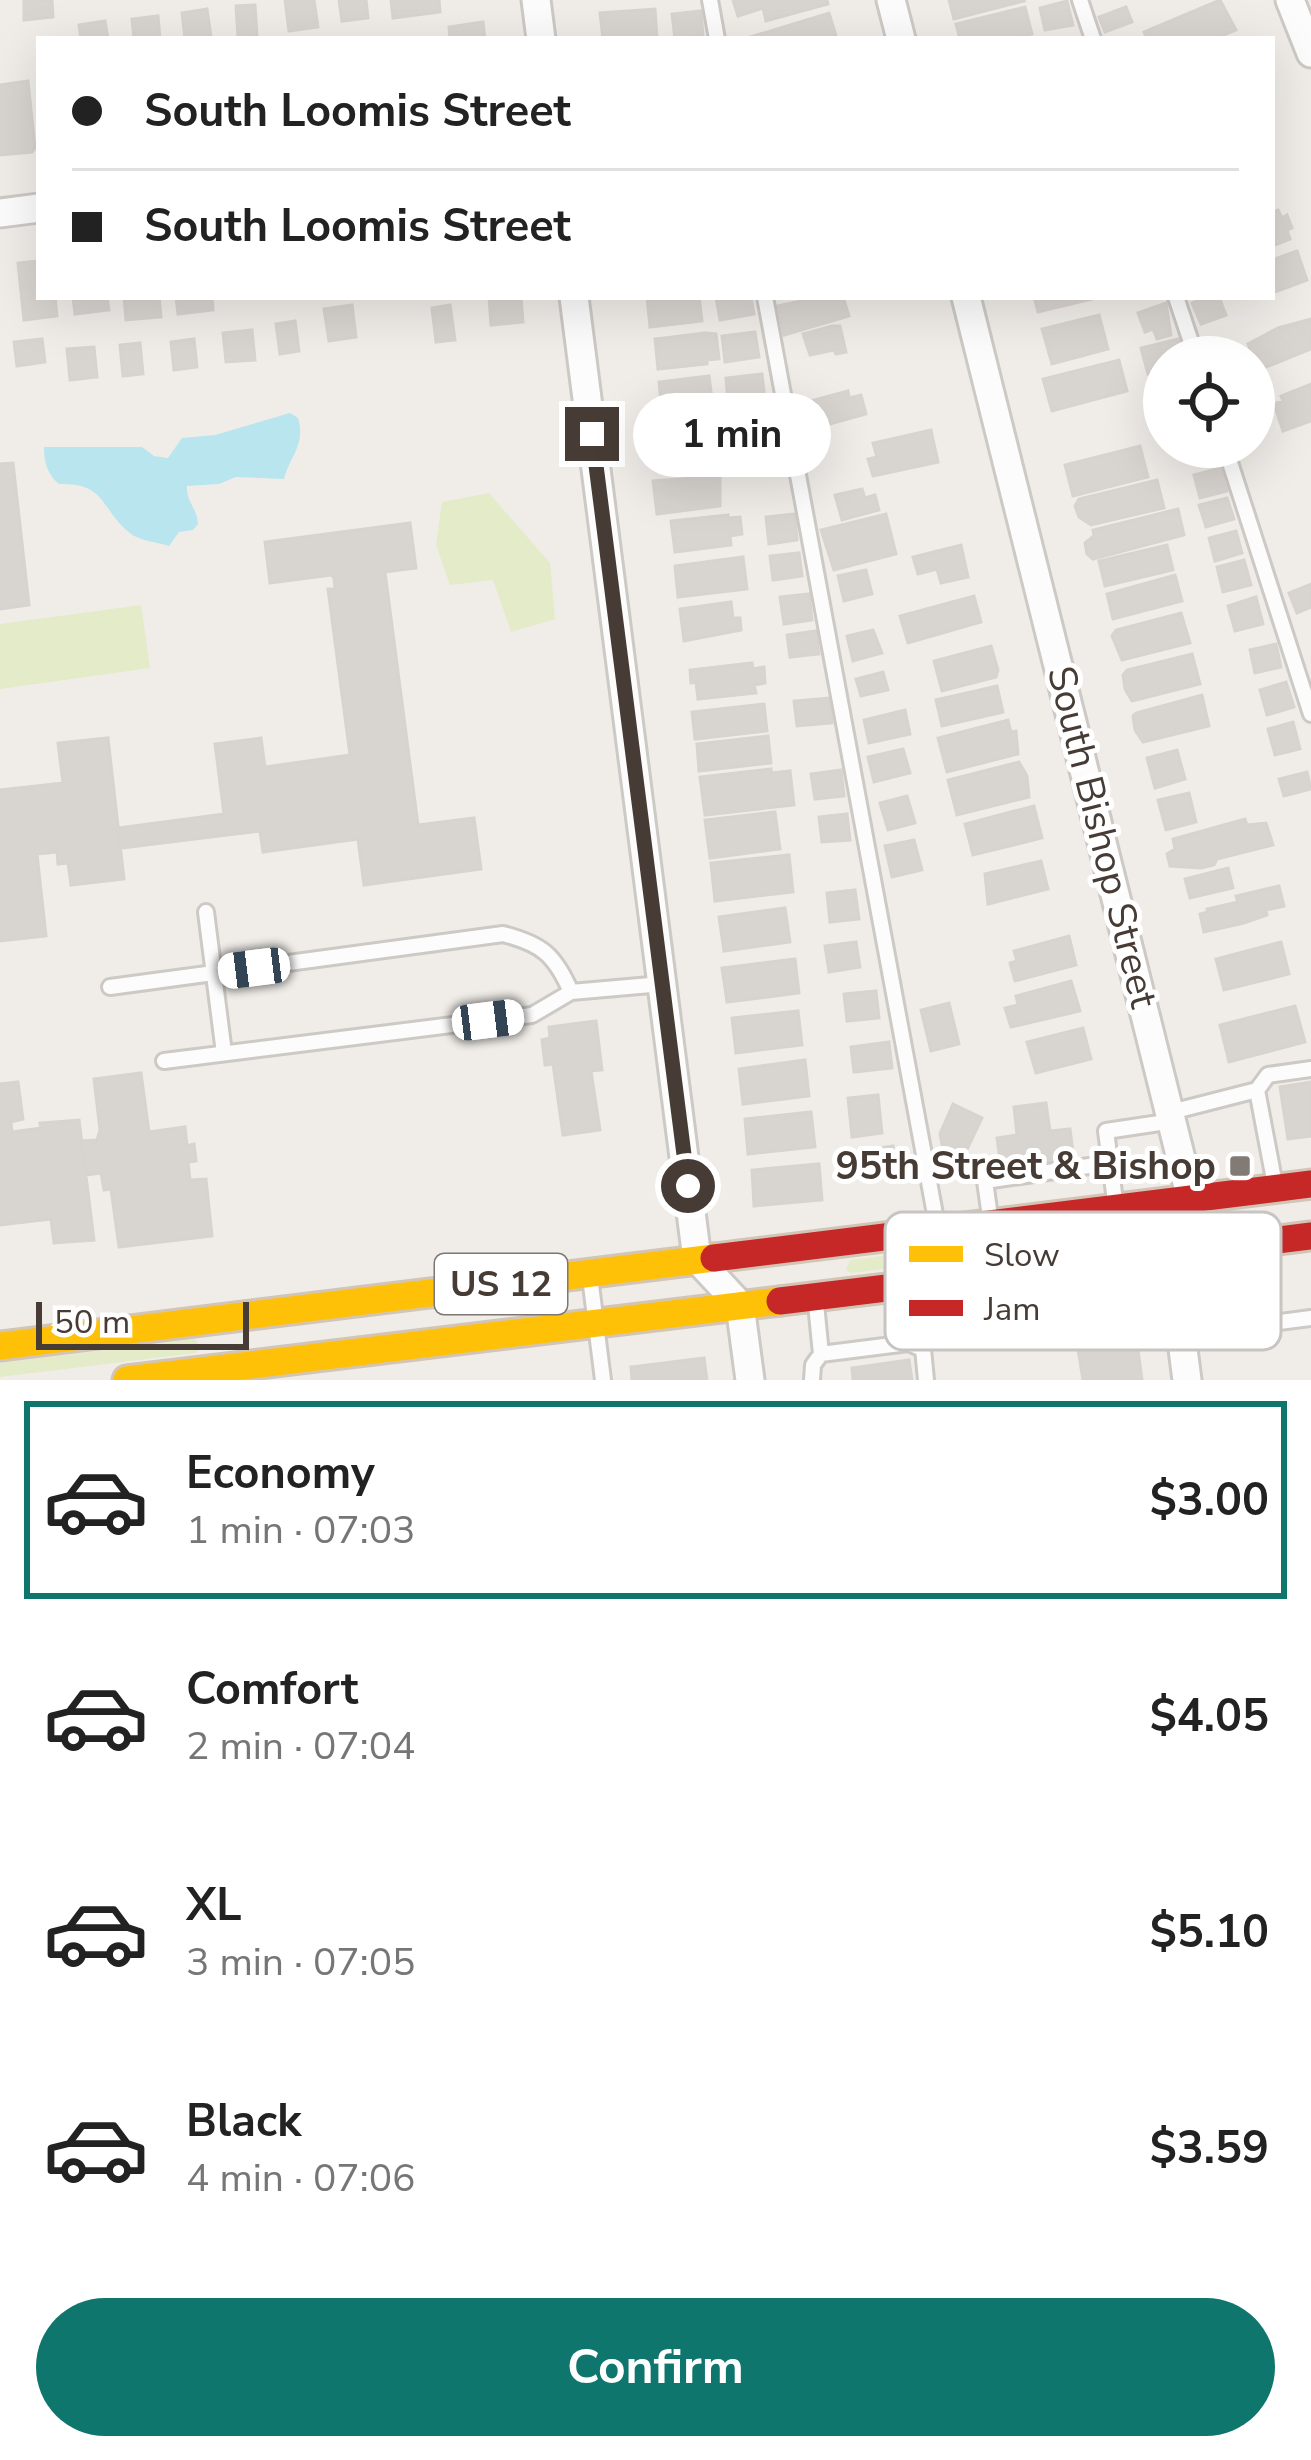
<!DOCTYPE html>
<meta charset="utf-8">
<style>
body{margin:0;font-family:"Nunito Sans",sans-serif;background:#f6f6f6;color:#222;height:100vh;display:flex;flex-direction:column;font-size:45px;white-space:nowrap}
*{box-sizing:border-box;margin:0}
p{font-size:39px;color:#767676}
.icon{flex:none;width:66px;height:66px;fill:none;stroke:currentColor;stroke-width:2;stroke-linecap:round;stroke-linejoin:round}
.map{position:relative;height:1380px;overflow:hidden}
.drawer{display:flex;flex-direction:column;background:#fff;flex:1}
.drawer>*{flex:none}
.top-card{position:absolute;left:36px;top:36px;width:1239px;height:264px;border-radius:0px;box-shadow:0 12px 48px #0002;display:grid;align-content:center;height:264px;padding:0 36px;background:#fff}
.tools{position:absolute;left:1143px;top:336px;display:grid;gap:24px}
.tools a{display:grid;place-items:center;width:132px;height:132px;border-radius:50%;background:#fff;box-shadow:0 12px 48px #0002;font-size:60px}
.scale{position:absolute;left:36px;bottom:30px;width:213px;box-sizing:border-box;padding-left:12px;border:6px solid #463c35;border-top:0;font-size:33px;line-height:42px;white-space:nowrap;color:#463c35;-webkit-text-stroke:9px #fff;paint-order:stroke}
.end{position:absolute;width:54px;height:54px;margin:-27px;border:15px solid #463c35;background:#fff;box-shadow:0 0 0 6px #fff}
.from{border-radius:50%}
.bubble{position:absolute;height:84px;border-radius:42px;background:#fff;box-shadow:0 12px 48px #0002;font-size:39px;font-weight:700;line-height:84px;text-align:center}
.car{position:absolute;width:36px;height:72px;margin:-36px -18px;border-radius:15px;box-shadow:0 0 9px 3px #0007;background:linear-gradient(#fff 24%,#345 0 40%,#fff 0 76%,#345 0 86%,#fff 0)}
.top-card b{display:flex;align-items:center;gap:42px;height:114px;font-size:45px}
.top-card b+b{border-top:3px solid #e0e0e0}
.top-card i{width:30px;height:30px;background:#222}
ul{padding:21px 0 0;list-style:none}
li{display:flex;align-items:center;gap:36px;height:198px;margin:0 24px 18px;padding:0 12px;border:6px solid transparent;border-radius:0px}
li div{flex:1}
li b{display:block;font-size:45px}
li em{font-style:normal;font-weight:700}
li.current{border-color:#0f766e}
li>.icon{width:108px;height:108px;stroke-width:1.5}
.primary-button{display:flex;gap:24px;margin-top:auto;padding:24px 36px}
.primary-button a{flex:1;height:138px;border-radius:72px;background:#0f766e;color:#fff;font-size:48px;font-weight:700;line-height:138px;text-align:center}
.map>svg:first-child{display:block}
.green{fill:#e4ebc9}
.water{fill:#b9e5ef}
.building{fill:#d8d4d0;stroke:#d8d3cf;stroke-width:3}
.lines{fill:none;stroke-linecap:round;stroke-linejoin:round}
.lane-casing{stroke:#cdc9c5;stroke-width:20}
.street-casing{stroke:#cdc9c5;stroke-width:33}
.slow-casing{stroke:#d3c5b6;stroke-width:33}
.jam-casing{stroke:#d3c5b6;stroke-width:33}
.lane{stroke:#fdfcfc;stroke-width:14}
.street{stroke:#fdfcfc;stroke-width:27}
.slow{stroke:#ffc107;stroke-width:27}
.jam{stroke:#c62828;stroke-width:27}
.route{stroke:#463c35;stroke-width:15}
.poi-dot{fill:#827a74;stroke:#fff;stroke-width:4.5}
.labels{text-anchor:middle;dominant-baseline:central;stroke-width:10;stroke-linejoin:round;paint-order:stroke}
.shield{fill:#fff;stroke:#7e7672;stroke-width:3}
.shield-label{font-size:36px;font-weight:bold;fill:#463c35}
.street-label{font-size:39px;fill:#463c35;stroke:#fff}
.poi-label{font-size:39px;font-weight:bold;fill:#463c35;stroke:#fff;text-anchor:end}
.key{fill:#fff;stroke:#c8c4c2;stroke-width:3}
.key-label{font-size:33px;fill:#463c35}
</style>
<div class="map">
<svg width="1311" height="1380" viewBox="0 0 1311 1380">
<rect width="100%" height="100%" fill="#f0ede9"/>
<!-- green -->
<path class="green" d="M489,493L550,563L555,619L511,632L493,580L450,585L436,545L442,502Z
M141,605L150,668L0,689V624Z
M1055,1234L1060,1238L1056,1248L851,1273L846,1270L850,1260Z
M195,1339L200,1348L196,1353L0,1377V1363Z"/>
<!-- water -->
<path class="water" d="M290,413L298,418C306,444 290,456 284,479L236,477L219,484L187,486C186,501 197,508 198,524L193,530L179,532L169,546C157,542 139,541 130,533C101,511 107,482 59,484C47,474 44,462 44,447H142L154,456L168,458L182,438L215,435Z"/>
<!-- building -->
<path class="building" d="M24,0H52L53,17L24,20Z
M285,0H314L318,27L289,31Z
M339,0H366L368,18L342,21Z
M391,0H439L440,12L393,18Z
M733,0H827L828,4L766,21L763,8L738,16Z
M949,0H1023L1024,1L954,19Z
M1220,0L1236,30L1214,39H1147L1144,32Z
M1067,1L1073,25L1045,30L1040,8Z
M255,5L257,36L238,38L236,6Z
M1025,7L1032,34L1012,39H960L956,24Z
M1126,7L1132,22L1105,32L1099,17Z
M207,9L211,37L185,39L182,13Z
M655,9L657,39H603L600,13Z
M701,11L703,36L675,39L672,14Z
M829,13L837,39H744Z
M158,16L160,39H134L132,19Z
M105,21L108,39H81L79,25Z
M483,22L485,39H450L449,27Z
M28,81L35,148L32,152L1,155L0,85Z
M1278,210L1282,218L1287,215L1292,228L1287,230L1290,239L1272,246V212Z
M1297,251L1307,280L1272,293V260Z
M39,261V297H55L57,316L24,320L18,263Z
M73,297H107L109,310L75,314Z
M124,297H159L161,317L126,320Z
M176,297H212L213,310L178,314Z
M489,297H521L523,322L491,325Z
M647,297H699L702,321L650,327Z
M716,297H751L754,314L720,320Z
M819,297H843L849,316L784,335L778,306Z
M1034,297H1100L1038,312Z
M1207,297H1219L1226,315L1201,324L1192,303Z
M1166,303L1171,335L1157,339L1153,329L1145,332L1138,313Z
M352,305L356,337L329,341L324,309Z
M450,305L455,340L436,342L432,308Z
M1099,315L1108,349L1052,364L1042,329Z
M1311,319V349L1259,370L1248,344L1278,328Z
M295,321L299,351L280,354L276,324Z
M832,326H840L846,352L836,354L834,350L810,355L803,334Z
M252,330L255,360L226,362L223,333Z
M755,332L759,357L725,362L722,336Z
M705,333L716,334L719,359L707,360V364L658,369L655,339Z
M42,339L45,362L17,366L14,342Z
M194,339L197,367L174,370L171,342Z
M1178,339L1183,357H1164V370L1148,374L1141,348Z
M140,343L143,374L123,376L120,345Z
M94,347L97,377L70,380L67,349Z
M1119,360L1127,391L1052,411L1043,379Z
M762,374L765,401L728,404L726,378Z
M709,376L713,407L662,412L659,382Z
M1311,384V421L1283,431L1274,404L1283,401L1281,396Z
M848,391L849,398L861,395L866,414L805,431L802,419L811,416L807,402Z
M733,417L738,450L668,459L664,426Z
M776,421L780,449L755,453L751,426Z
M931,430L938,462L873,476L868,459L877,457L873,443Z
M1140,446L1148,477L1073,496L1065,465Z
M13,463L29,605L0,609V464Z
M1220,468L1227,491L1200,498L1194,475Z
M720,476V506L657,514L653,481Z
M1157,480L1164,508L1091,525L1079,517L1075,506L1079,499Z
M862,489L865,498L875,495L879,510L842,520L835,495Z
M1227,498L1234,519L1206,527L1199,505Z
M1178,509L1184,535L1093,559L1087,554L1085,543L1094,536L1093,530Z
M795,514L797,540L769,544L766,517Z
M886,514L896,554L834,570L821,530Z
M728,515V518L740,517L742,534L730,536L731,545L675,552L671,521Z
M410,523L416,568L385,572L418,825L474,818L481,869L364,885L358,839L263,852L260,831L121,848L118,828L224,814L215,744L261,738L265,767L350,755L328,589H335L334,578L331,575L270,583L265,542Z
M1236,531L1242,553L1215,561L1209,538Z
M961,545L968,577L941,583L937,569L918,574L913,557Z
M1167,545L1173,570L1105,586L1099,561Z
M799,553L802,576L773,580L770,556Z
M743,557L747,589L678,597L675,566Z
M1244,560L1251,585L1223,592L1217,567Z
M866,570L872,594L844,601L838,576Z
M1175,575L1182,601L1113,619L1107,594Z
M1311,584V607L1297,613L1289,593Z
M809,594L812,620L784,624L780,597Z
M974,596L981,622L908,643L900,616Z
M1256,597L1263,624L1235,631L1228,606Z
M731,602L733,618H740L741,630L684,641L680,609Z
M1181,613L1190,643L1122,660L1112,636L1116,630Z
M873,630L882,653L853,661L847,636Z
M816,631L819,654L790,657L787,635Z
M1276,644L1281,667L1255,673L1250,650Z
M991,646L998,670L996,677L942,691L934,661Z
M1192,654L1200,684L1132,701L1125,689L1123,675L1127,670Z
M752,663L753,669L764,667L765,683L754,685L756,693L698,699L696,682L691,683L690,670Z
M883,672L888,690L861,696L856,679Z
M1286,682L1294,707L1267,715L1260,690Z
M997,686L1003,712L942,726L936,700Z
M1202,695L1209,726L1143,742L1135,730L1133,716L1136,713Z
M829,698L832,723L797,726L794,701Z
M764,704L767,731L695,739L692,712Z
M905,710L910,734L869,743L864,720Z
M1008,720L1011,732L1016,731L1018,754L947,772L938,738Z
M1293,722L1300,749L1275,755L1268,729Z
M768,736L771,763L699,771L697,744Z
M108,738L124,879L71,885L68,863L58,864L57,852L37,854L46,936L0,941V790L63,783L58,743Z
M903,749L910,773L874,782L868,757Z
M1177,750L1185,779L1155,788L1147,758Z
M1019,762L1027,776L1029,797L957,815L948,780Z
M771,769V773L790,771L794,805L705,815L700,777Z
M841,770L844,796L815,799L811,774Z
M1307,772L1311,789L1284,796L1279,779Z
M1189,793L1196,822L1166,830L1158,800Z
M907,796L915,823L888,830L880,803Z
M1034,806L1042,838L973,855L965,824Z
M775,812L780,849L710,858L705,820Z
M847,814L850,840L822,842L819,817Z
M1245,819L1247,825L1266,823L1273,845L1217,859L1214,865L1201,868L1170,866L1167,854L1175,849L1173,839Z
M914,840L922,870L892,877L885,846Z
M789,855L793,892L715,901L711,863Z
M1041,861L1048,889L988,904L985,874Z
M1228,868L1233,888L1190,898L1185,879Z
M1279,886L1284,906L1266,910L1267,915L1244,923L1204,932L1200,914L1208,912L1207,909L1238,902L1236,896Z
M855,890L859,919L830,922L827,893Z
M785,908L790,942L724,951L719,917Z
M1069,936L1076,965L1015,981L1010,963L1017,961L1014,951Z
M856,942L860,967L829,972L825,946Z
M1281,942L1289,974L1224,990L1216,959Z
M795,959L799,993L727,1002L722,968Z
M1071,981L1080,1011L1011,1027L1005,1008L1018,1005L1016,996Z
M876,991L879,1018L847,1021L844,994Z
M949,1003L959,1044L931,1051L921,1010Z
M1295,1006L1305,1042L1229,1062L1220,1025Z
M798,1011L802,1045L736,1053L732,1018Z
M596,1021L602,1070L591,1071L600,1130L563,1135L553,1064L545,1065L542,1040L550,1038L549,1027Z
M1083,1028L1091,1059L1036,1073L1027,1042Z
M889,1042L892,1068L854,1072L851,1047Z
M805,1060L809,1096L743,1104L739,1069Z
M141,1073L149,1132L185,1127L187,1146L194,1144L196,1161L188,1162L190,1180L206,1179L212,1236L119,1247L111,1189L104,1190L101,1173L86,1175L81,1141L97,1140L100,1130L94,1079Z
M18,1082L23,1119L11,1122L12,1132L41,1128L40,1123L79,1120L94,1240L54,1243L51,1219L0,1225V1084Z
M1311,1082V1136L1288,1139L1280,1087Z
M878,1095L882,1133L852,1137L848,1098Z
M1046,1103L1050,1131L1070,1129L1074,1159L1001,1168L997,1138L1017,1135L1014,1107Z
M953,1104L982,1118L959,1166L945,1160L940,1134Z
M811,1112L815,1147L748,1154L745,1119Z
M893,1146L896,1175L865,1179L861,1151Z
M819,1164L822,1200L754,1206L752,1170Z
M1132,1305L1142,1380H1083L1072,1312Z
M704,1358L707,1380H632L631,1367Z
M909,1360L912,1380H853L852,1368Z"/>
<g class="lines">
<!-- lane casing -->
<g class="lane-casing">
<path id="lane" d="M710,0L717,39
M1080,0L1093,39
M765,297L937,1225
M1176,297L1196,357
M1225,447L1311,714
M206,912L224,1053
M110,987L503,934C542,944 555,955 571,992
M164,1061L532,1015L571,992L662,984
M1257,1090L1275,1185
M1171,1112L1257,1090L1268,1075L1311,1069
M1115,1201L1106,1131L1173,1121
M990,1217L985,1181L1110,1163
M1247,1249L1256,1325L1311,1318
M590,1277L603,1380
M901,1289L908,1343
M1182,1334L1256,1325
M821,1354L908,1343L923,1349L926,1380
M812,1380L813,1365L821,1354L816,1304"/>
</g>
<!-- street casing -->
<g class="street-casing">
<path id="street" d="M536,0L541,39
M891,0L901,39
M1290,0L1311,53
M0,213L39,208
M574,297L697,1259L740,1305L750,1380
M966,297L1191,1199L1175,1253L1176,1295L1187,1380"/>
</g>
<!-- slow casing -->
<g class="slow-casing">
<path id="slow" d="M0,1346L714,1258
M127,1380L780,1301"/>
</g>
<!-- jam casing -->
<g class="jam-casing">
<path id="jam" d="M714,1258L1311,1184
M780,1301L1311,1236"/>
</g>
<!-- lane -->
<use href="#lane" class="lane"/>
<!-- street -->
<use href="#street" class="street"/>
<!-- slow -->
<use href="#slow" class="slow"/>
<!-- jam -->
<use href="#jam" class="jam"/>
</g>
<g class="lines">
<!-- route -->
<path class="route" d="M592,434L688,1186"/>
</g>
<!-- markers -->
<rect class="poi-dot" x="1228" y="1154" width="24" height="24" rx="6"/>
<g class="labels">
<!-- shield labels -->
<rect class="shield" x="435" y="1254" width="132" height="60" rx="9"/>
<g class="shield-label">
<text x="501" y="1284">US 12</text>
</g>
<!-- street labels -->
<g class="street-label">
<text transform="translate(1102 837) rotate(76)">South Bishop Street</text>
</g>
<!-- poi labels -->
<g class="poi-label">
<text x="1216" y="1166">95th Street &amp; Bishop</text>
</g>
</g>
<!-- legend -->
<rect x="885" y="1212" width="396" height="138" rx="18" class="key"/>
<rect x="909" y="1246" width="54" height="16" fill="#ffc107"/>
<rect x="909" y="1300" width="54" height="16" fill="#c62828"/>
<g class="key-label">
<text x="984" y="1266">Slow</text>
<text x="984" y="1320">Jam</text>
</g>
</svg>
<div class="tools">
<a><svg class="icon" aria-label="locate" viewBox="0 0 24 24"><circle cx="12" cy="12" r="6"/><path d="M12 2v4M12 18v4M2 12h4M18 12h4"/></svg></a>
</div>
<div class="scale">50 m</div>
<i class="end from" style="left:688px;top:1186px"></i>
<i class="end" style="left:592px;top:434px"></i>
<div class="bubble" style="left:633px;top:393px;width:198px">1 min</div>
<i class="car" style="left:254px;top:968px;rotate:263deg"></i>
<i class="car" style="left:488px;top:1020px;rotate:83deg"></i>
<div class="top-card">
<b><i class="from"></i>South Loomis Street</b>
<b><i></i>South Loomis Street</b>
</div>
</div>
<section class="drawer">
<ul>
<li class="current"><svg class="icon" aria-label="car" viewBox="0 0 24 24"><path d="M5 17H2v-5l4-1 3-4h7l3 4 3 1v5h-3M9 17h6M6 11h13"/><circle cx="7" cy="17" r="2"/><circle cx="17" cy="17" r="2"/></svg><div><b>Economy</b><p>1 min · 07:03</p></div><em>$3.00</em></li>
<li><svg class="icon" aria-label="car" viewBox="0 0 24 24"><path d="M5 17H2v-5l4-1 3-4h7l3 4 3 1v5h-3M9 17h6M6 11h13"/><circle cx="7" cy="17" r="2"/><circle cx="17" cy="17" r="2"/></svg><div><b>Comfort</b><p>2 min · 07:04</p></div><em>$4.05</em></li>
<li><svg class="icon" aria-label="car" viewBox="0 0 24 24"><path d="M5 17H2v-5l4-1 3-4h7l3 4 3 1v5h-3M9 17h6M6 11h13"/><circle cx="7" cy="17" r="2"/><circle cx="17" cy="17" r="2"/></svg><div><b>XL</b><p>3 min · 07:05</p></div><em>$5.10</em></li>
<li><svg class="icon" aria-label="car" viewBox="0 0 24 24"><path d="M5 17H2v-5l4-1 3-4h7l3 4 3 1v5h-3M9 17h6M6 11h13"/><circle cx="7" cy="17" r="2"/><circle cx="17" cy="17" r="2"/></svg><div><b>Black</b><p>4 min · 07:06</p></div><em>$3.59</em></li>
</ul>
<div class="primary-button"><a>Confirm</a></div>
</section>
